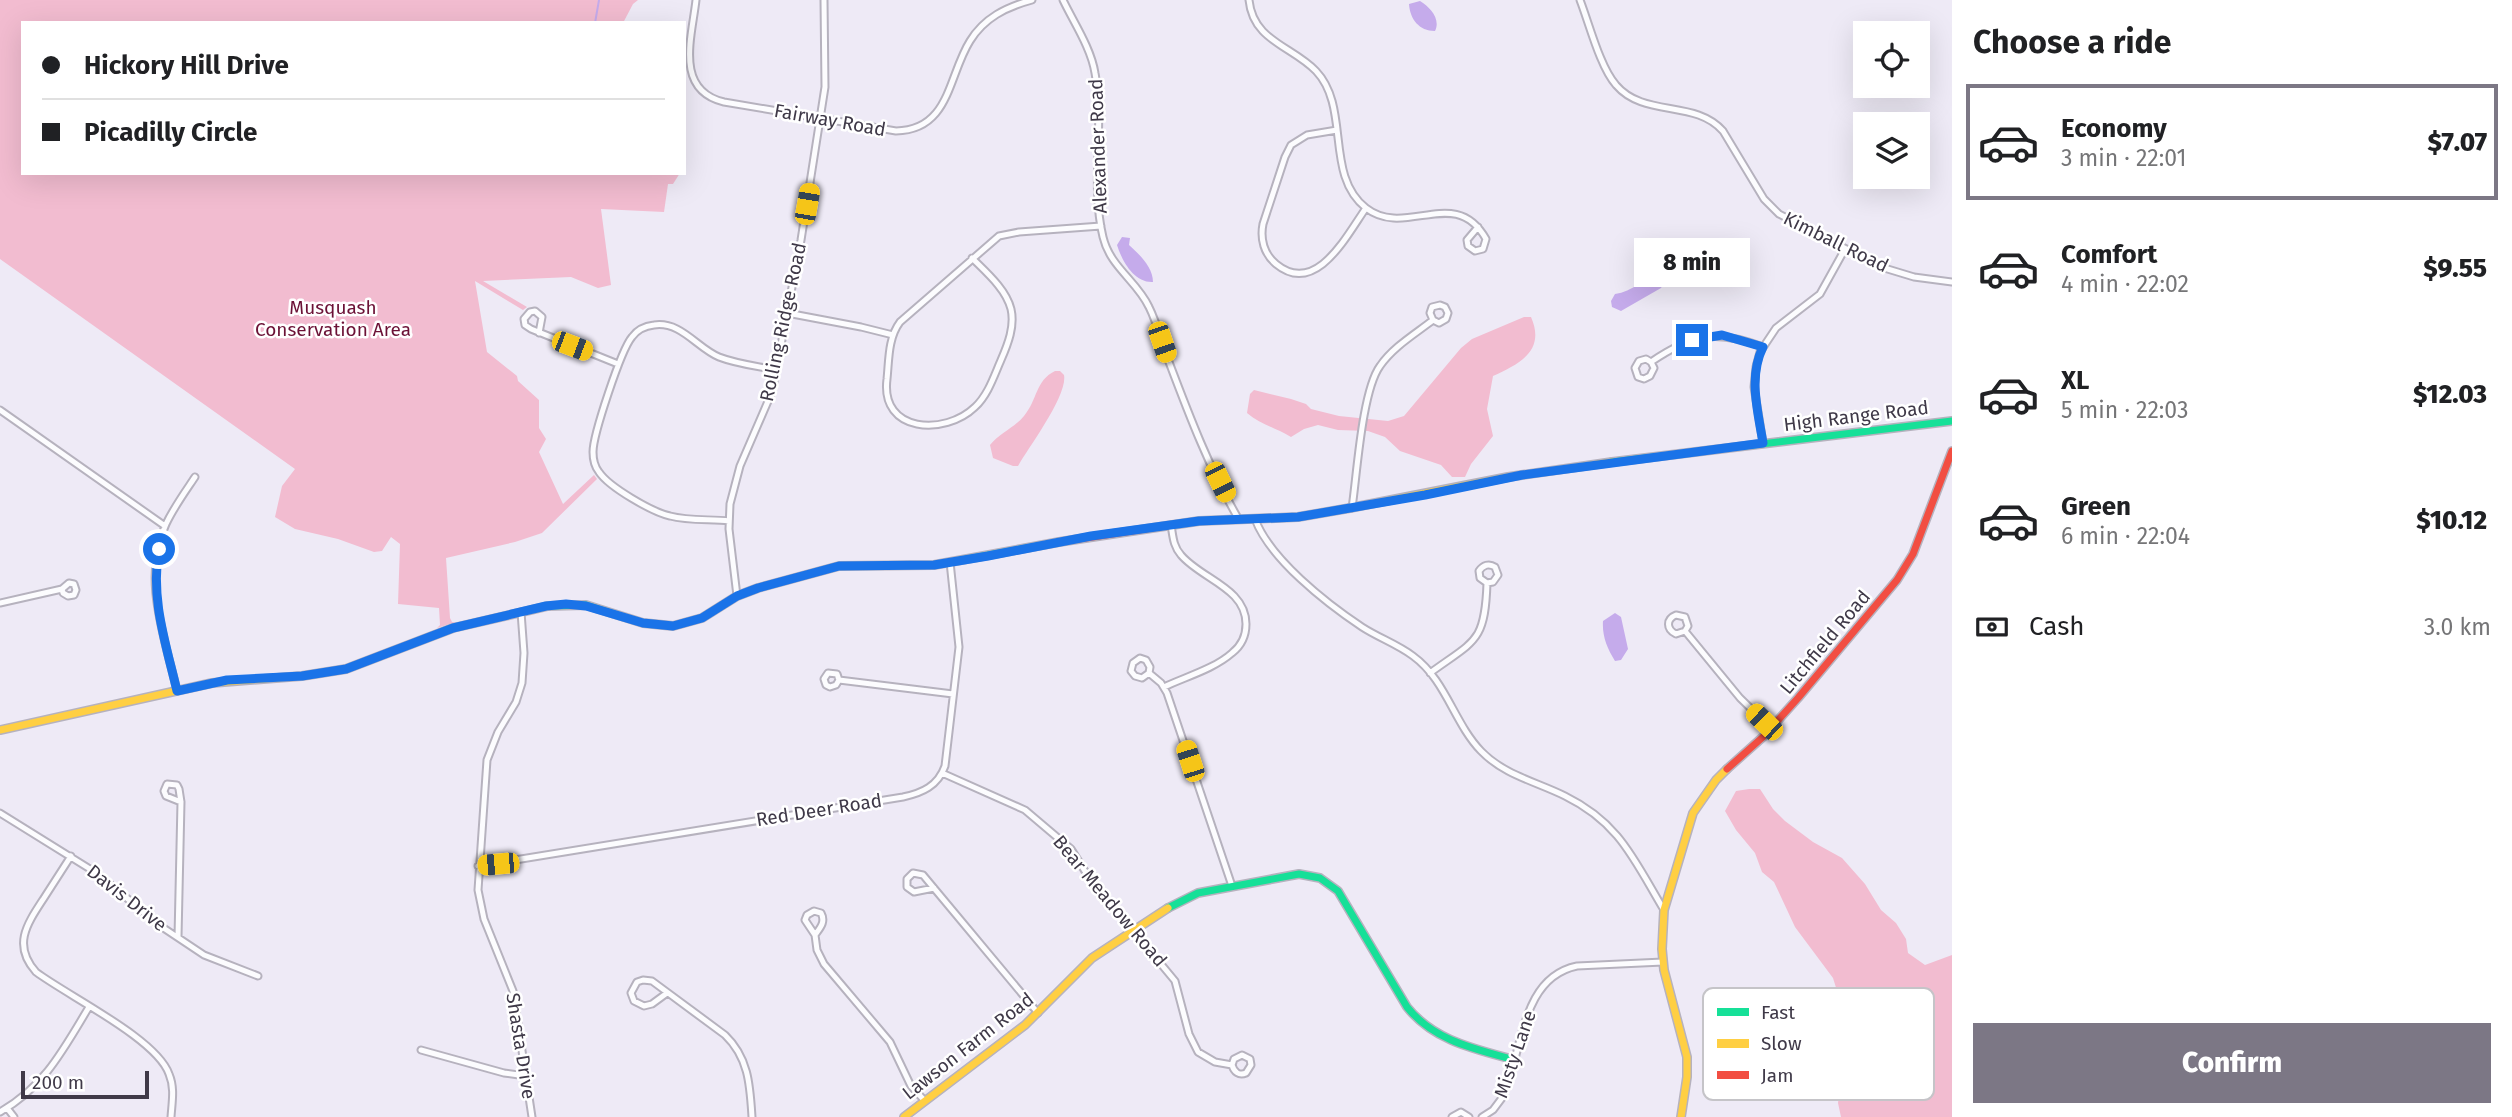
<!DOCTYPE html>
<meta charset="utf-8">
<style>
body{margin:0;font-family:"Fira Sans",sans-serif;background:#f2f2f2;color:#202124;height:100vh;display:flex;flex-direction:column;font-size:26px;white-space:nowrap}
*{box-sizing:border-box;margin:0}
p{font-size:23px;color:#757577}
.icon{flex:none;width:38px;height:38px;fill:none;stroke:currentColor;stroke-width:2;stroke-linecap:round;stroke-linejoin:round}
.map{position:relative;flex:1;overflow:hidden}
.panel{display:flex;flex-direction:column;background:#fff;width:560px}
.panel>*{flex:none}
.hud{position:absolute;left:21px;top:21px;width:665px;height:154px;border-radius:0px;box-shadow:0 7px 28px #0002;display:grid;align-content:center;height:154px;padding:0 21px;background:#fff}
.tools{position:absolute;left:1853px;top:21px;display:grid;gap:14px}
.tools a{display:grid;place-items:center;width:77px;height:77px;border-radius:0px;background:#fff;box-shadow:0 7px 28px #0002;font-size:35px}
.scale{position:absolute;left:21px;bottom:18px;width:128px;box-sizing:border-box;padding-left:7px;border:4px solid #3f3948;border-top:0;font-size:19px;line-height:24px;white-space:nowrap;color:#3f3948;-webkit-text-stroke:5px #fff;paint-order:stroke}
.end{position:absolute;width:32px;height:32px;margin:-16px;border:9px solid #1a73e8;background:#fff;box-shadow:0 0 0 4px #fff}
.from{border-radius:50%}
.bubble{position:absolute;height:49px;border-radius:0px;background:#fff;box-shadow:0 7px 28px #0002;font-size:23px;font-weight:800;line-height:49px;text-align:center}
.car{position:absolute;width:21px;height:42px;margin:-21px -10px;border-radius:9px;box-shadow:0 0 5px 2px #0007;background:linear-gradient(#f5c518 24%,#345 0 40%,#f5c518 0 76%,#345 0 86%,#f5c518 0)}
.hud b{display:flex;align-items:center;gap:24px;height:66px;font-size:26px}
.hud b+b{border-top:2px solid #e0e0e0}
.hud i{width:18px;height:18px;background:#202124}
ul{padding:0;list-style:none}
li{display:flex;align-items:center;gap:21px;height:116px;margin:0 14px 10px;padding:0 7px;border:4px solid transparent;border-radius:0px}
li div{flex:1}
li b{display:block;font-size:26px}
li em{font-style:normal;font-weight:800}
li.on{border-color:#7c7785}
li>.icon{width:63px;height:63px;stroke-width:1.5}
h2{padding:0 21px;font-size:32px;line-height:84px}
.pay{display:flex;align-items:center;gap:18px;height:77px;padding:0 21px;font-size:26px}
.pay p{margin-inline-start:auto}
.cta{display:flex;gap:14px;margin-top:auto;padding:14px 21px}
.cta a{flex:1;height:80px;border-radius:0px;background:#7c7785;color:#fff;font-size:28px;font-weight:800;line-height:80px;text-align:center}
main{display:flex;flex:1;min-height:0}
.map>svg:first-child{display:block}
.green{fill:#f2bcd0}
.water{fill:#c5abeb}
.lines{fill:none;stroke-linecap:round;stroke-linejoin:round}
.stream{stroke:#c5abeb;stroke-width:2}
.street-casing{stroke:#b6b2be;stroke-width:9}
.fast-casing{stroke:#b6b2be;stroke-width:10}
.slow-casing{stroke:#b6b2be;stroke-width:10}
.jam-casing{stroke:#b6b2be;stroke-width:10}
.street{stroke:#fcfcfe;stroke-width:5}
.fast{stroke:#16e098;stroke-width:7}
.slow{stroke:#ffcf43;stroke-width:7}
.jam{stroke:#f24e42;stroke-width:7}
.route{stroke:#1a73e8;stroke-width:9}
.labels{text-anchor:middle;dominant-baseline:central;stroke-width:5;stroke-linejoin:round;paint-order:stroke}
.street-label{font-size:19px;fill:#3f3948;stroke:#fff}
.park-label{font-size:19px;fill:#6b1136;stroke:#fff}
.key{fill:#fff;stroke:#c5c4c8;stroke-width:2}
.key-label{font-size:19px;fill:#3f3948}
</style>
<main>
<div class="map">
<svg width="1952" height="1117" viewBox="0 0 1952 1117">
<rect width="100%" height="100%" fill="#eeeaf6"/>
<!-- green -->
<path class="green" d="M0,0H638L633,4L623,23H23V173H680L673,184H668L664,212L601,209L611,285L598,288L571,277L483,281L527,307L523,310L475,281L487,352L517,376L518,381L539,400V428L546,439L539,452L563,504L594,475L597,479L542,533L515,542L446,558L450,618L452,622H456L437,628L440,625L439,608L398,604L400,544L391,537L382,551L374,552L338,539L295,529L275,517L282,486L295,469L0,259Z
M1524,317H1531C1546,351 1519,364 1493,376L1487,409L1493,436L1471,464L1465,477H1452L1441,465L1400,451L1385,437L1368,431L1338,430L1318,425L1304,429L1291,437C1276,428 1260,424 1247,413L1250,394L1254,390L1291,399L1306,404L1311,409L1339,416L1388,421L1404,416L1461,348L1472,339Z
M1055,371H1060L1064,375C1068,395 1029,447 1018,466H1013L993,458L990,445C1000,433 1014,428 1024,416C1038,399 1035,381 1055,371Z
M1749,789H1760L1773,809L1785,821L1813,842L1842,858L1865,884L1881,910L1896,923L1906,939L1908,953L1925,965L1952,955V1117H1841L1838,1103L1842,1073V1060L1840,1046L1834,1034L1838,994L1833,978L1795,927L1774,882L1762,872L1755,853L1736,830L1725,811L1736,791Z"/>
<!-- water -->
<path class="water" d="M1420,1C1430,7 1441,19 1435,31C1419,31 1410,19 1409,4Z
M1122,237L1130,238L1129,245C1139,254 1153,267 1153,282C1134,283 1122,261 1117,245Z
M1662,271L1664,283L1661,288L1621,311L1612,307L1611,301L1615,294C1632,292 1646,277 1662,271Z
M1615,613L1621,617L1628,649L1621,660L1615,661C1607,648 1602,636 1603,621Z"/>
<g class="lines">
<!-- stream -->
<path class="stream" d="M595,23L599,0"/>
<!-- street casing -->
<g class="street-casing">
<path id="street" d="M696,0C692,37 674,90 724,102L896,131C950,130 948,76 970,41C984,18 1006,7 1032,0
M1063,0C1074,23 1091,48 1095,73C1105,127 1090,183 1103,237C1110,267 1137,281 1149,307C1158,325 1162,344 1169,362C1189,415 1210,470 1238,518
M1249,0C1253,41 1292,46 1316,71C1351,108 1324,175 1366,208C1406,239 1455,184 1486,239L1483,249L1475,251L1468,246L1467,240L1478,227
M1580,0C1589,23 1600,67 1616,85C1644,118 1695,99 1723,131L1764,199L1779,214L1881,267L1914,277L1952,282
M1337,130L1307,135L1291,145L1285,157L1263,224C1260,239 1264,254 1276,264C1316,297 1347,235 1366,208
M972,258C986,272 1006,289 1011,309C1015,326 1008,344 1001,360C994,376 988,395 975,407C945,436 880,433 887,379C889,360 888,338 900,322L999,236L1019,232L1101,226
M787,313L861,327L893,335
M539,333L542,317L535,311L530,312L524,319L525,325L531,329L618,364
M1651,362L1654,368L1650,376L1644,379L1638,377L1635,368L1639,361L1646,359L1651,362C1692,334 1716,329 1763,347
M0,410L165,526
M1763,443L1754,387L1756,367L1760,352L1776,328L1820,294L1845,249
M1352,508C1357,474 1362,391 1380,366C1393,347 1415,334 1433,320L1430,313L1432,307L1440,305L1445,307L1448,313L1446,319L1439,323L1433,320
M1255,519C1270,559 1326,603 1362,627C1379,638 1397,644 1413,656C1446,680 1454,723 1481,751C1504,775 1537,782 1565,796C1620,823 1634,860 1664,910
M729,521C710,519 689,521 670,516C652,512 609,487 599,472C595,467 593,459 593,452C593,435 621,350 632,337C637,330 645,326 654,325C681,321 697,348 719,357C737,364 757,366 776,370
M737,596L729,529L730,504L740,466L772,392L801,240L825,87L824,0
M0,603L62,589L69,583L74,584L76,590L74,595L68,596L63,593L62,589
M521,612L524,653L522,683L516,702L498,732L487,760L478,890L484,919L513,991L532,1117
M1685,631L1688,626L1685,617L1676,615C1666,619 1666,629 1676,634L1685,631L1740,698L1771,728
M1149,673L1150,667L1146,660L1140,658L1133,663L1131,671L1135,676L1142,678L1149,673L1161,683L1167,693L1232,886
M1430,673C1475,640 1485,643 1487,583L1493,582L1498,575L1495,567C1489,563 1483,565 1479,571L1480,578L1487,583
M839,680L836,685L830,687L826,685L824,679L828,673L837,674L839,680L953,694
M1164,687C1185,677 1214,669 1232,653C1241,646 1246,636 1246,624C1246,588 1201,579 1181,555C1173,546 1173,536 1171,525
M177,691C165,638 141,577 166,524C174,507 185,492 195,477
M942,773L1025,810L1071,849L1088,876L1175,981L1189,1034L1198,1052L1215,1062L1232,1065C1234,1072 1239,1076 1246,1073L1251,1065L1250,1059L1242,1055L1234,1059L1232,1065
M0,813L98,874L159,925L204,955L258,976
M71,856C62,870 53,884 44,898C27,924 12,945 36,972C68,996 157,1039 169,1074C175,1088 172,1102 171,1117
M478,866L903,797C922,793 938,786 945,766L959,647L950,562
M934,888L914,892L907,887V879L913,873L923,875L1038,1013
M815,935C820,928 826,922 821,913L814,911L807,915L805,920L815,935L817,950L824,964L890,1042L911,1086L924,1100
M178,937L181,802L179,789L177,785L167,784L164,791L166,796L181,802
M667,993L652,1004L644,1006L634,1001L631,993L637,982L643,980L652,981L725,1035C749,1058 750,1086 752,1117
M421,1050L504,1073L526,1076
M7,1108L14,1117
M0,1112C45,1086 63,1050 89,1007
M1452,1117L1461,1112L1469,1117
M1482,1117L1493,1110L1502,1098C1523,1055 1519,978 1577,966L1663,962"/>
</g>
<!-- fast casing -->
<g class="fast-casing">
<path id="fast" d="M1612,462L1952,421
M548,606L586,605L643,623L673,626L702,618L737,596L758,588L839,566L934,565L1059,542
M1168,908L1198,893L1299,874L1320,878L1338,891L1407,1007C1434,1041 1475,1049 1515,1060"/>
</g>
<!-- slow casing -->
<g class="slow-casing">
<path id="slow" d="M1350,508L1508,477L1612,462
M0,730L212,683L302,676L346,669L453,628L548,606
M904,1117L1025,1025L1092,958L1168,908
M1681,1117L1687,1077V1057L1664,970L1662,949L1664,910L1693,813L1716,780L1727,769"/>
</g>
<!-- jam casing -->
<g class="jam-casing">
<path id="jam" d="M1059,542L1199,521L1298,517L1350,508
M1727,769L1764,736L1798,698L1897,580L1913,554L1952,451"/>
</g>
<!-- street -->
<use href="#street" class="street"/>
<!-- fast -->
<use href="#fast" class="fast"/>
<!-- slow -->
<use href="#slow" class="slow"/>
<!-- jam -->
<use href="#jam" class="jam"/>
</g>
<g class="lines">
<!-- route -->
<path class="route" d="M159,549C150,598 166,644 177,691L227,680L302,676L346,669L453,628L546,606L566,604L586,606L643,623L673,626L702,618L737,596L758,588L839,566L934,565L988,556L1091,536L1199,521L1298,517L1425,495L1522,475L1763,443C1758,412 1748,377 1763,347L1722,335L1692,340"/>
</g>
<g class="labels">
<!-- street labels -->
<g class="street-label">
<text transform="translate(830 120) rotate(10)">Fairway Road</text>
<text transform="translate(1098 146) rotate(-92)">Alexander Road</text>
<text transform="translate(1836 242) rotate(26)">Kimball Road</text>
<text transform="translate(783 322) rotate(-78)">Rolling Ridge Road</text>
<text transform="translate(1856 416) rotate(-7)">High Range Road</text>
<text transform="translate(1825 642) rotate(-50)">Litchfield Road</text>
<text transform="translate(819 810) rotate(-9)">Red Deer Road</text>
<text transform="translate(127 898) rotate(38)">Davis Drive</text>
<text transform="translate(1110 901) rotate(50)">Bear Meadow Road</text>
<text transform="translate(521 1046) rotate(81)">Shasta Drive</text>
<text transform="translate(968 1046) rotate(-38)">Lawson Farm Road</text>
<text transform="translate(1515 1054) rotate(-71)">Misty Lane</text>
</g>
<!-- park labels -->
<g class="park-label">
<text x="333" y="307">Musquash<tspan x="333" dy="22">Conservation Area</tspan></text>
</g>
</g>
<!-- legend -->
<rect x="1703" y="988" width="231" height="112" rx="10" class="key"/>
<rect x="1717" y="1008" width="32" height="8" fill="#16e098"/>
<rect x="1717" y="1039" width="32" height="9" fill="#ffcf43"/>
<rect x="1717" y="1071" width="32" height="8" fill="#f24e42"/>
<g class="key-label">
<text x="1761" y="1019">Fast</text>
<text x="1761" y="1050">Slow</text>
<text x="1761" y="1082">Jam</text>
</g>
</svg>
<div class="tools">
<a><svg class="icon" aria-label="locate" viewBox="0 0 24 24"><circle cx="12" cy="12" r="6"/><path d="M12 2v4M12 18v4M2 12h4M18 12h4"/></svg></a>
<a><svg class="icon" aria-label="layers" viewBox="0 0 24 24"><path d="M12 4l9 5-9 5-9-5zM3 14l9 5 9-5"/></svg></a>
</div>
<div class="scale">200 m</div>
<i class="end from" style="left:159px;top:549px"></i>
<i class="end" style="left:1692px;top:340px"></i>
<div class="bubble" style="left:1634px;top:238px;width:116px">8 min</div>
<i class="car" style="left:807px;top:204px;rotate:10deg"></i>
<i class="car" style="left:1162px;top:342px;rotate:161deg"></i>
<i class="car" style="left:572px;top:346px;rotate:111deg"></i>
<i class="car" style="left:1220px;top:482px;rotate:154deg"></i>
<i class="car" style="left:1764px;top:722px;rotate:314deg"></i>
<i class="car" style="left:1190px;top:761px;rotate:342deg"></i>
<i class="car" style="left:498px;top:864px;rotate:265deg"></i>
<div class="hud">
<b><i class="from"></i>Hickory Hill Drive</b>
<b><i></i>Picadilly Circle</b>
</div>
</div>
<section class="panel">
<h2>Choose a ride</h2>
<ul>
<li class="on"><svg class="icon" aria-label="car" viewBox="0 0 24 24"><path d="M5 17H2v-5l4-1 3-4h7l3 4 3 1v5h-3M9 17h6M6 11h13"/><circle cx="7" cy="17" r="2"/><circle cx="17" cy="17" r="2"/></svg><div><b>Economy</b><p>3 min · 22:01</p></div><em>$7.07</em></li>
<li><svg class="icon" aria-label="car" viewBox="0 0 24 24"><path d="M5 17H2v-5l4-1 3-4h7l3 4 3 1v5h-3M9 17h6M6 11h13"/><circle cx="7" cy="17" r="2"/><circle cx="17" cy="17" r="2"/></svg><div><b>Comfort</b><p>4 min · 22:02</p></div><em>$9.55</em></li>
<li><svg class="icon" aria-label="car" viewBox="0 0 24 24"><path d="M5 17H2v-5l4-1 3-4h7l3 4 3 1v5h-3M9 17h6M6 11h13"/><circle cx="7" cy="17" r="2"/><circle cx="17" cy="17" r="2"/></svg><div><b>XL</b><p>5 min · 22:03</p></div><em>$12.03</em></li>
<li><svg class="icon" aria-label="car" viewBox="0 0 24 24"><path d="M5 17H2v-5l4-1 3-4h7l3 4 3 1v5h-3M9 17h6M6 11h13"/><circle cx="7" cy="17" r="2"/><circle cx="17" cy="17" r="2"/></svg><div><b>Green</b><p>6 min · 22:04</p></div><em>$10.12</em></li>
</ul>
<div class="pay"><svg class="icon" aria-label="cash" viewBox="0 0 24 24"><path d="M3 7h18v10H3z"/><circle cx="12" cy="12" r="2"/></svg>Cash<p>3.0 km</p></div>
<div class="cta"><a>Confirm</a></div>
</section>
</main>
